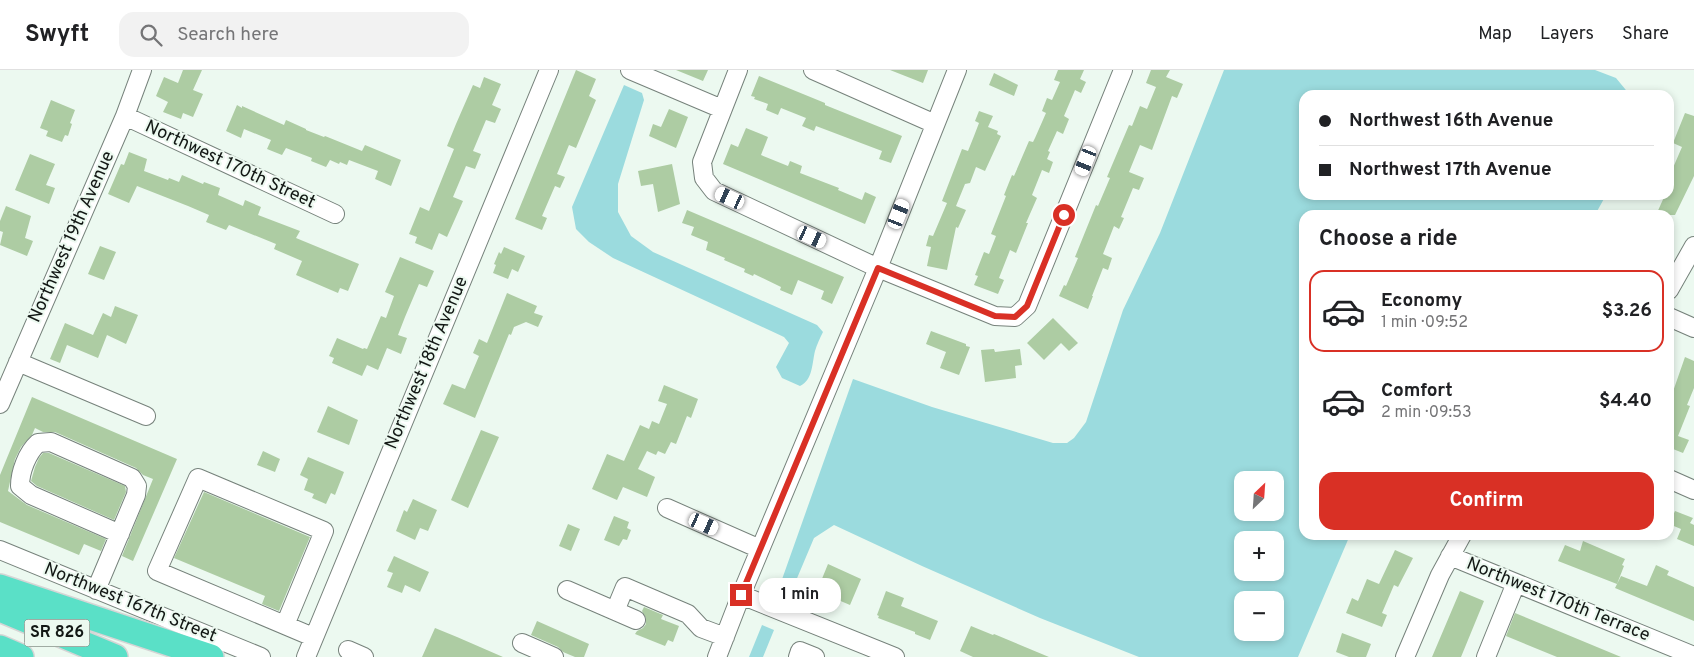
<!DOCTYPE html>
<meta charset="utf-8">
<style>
body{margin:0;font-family:Overpass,sans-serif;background:#f2f2f2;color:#202124;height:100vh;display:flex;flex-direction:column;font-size:19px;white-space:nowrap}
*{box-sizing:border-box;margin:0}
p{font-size:16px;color:#757577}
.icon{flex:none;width:28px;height:28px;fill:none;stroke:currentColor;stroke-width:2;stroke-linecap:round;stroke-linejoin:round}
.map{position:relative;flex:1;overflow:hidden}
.sheet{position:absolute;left:1299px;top:140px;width:375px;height:330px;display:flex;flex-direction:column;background:#fff;border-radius:15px;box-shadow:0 2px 8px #0003}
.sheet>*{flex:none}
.hud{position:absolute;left:1299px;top:20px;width:375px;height:110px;border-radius:15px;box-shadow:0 2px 8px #0003;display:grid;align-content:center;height:110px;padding:0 20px;background:#fff}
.needle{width:32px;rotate:25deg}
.buttons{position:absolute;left:1234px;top:401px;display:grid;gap:10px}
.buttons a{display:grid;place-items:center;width:50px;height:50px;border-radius:10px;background:#fff;box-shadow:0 2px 8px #0003;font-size:25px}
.end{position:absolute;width:22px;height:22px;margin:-11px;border:6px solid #d93025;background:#fff;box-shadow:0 0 0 2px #fff}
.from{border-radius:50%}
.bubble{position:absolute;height:35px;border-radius:15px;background:#fff;box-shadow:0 2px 8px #0003;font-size:16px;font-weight:700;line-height:35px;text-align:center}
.car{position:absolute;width:15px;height:30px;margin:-15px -8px;border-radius:6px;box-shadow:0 0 4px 1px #0007;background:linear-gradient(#fff 24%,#345 0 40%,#fff 0 76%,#345 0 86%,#fff 0)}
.hud b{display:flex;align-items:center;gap:18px;height:48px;font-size:19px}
.hud b+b{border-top:1px solid #e0e0e0}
.hud i{width:12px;height:12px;background:#202124}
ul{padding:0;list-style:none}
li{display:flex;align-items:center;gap:15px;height:82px;margin:0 10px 8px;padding:0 10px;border:2px solid transparent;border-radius:15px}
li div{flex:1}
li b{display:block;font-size:19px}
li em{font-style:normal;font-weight:700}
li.selected{border-color:#d93025}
li>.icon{width:45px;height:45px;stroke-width:1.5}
h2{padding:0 20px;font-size:22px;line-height:60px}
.action{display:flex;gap:10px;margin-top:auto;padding:10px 20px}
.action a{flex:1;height:58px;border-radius:15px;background:#d93025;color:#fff;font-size:20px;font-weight:700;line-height:58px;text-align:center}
header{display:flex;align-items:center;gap:30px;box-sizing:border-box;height:70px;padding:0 25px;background:#fff;border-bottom:1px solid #e0e0e0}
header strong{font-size:24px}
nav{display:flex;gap:28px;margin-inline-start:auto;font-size:18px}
.search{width:350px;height:45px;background:#f2f2f2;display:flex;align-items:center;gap:12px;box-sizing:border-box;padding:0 18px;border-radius:15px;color:#757577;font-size:19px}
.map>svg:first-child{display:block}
.water{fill:#9bdbde;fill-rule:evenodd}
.building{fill:#adcca3}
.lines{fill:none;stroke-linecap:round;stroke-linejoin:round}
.minor-casing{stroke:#76827b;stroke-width:20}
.highway-casing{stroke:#d5d5d5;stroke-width:28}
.minor{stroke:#fff;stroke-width:18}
.highway{stroke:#5ae0c7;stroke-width:25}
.route{stroke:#d93025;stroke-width:6}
.labels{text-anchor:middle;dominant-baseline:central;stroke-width:4;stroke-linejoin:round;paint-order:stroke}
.shield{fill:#ecf9f0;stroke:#545c57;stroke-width:1}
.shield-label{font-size:16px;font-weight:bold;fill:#131815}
.street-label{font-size:18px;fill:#131815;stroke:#ecf9f0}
</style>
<header>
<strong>Swyft</strong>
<div class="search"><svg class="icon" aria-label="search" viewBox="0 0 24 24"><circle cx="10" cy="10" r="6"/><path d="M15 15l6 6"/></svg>Search here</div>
<nav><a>Map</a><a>Layers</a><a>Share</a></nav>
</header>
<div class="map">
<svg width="1694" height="587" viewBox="0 0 1694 587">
<rect width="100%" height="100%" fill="#ecf9f0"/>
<!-- water -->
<path class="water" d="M1224,0H1595L1616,8L1630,25H1304V125H1606L1595,145H1304V465H1350L1298,587H1139L1040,548L922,496L834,455L814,468L795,513L790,519L780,515L853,309L932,337L1053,373H1067L1074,368L1086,352L1123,240L1160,163ZM1242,410H1275V442H1242ZM1242,470H1275V502H1242ZM1242,530H1275V562H1242Z
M624,15L642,23L644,30L618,114V142L631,166L653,182L817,255L823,262C820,268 817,274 815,281C812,293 813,310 800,316L782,308L776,297L789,273L784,267L613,188L589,172L576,159L572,137Z
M762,555L774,560L763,587H749Z"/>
<!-- building -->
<path class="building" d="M183,0H202L193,20L203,24L193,47L183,43L181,49L163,42L168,32L156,26L164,7L178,13Z
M576,0L596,9L589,26L596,30L576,78L569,75L557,104L565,107L560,118L555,116L542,146L547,148L542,160L515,149Z
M676,0H708L703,11Z
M890,0H928L923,13Z
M1058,0H1084L1080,9L1086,12L1081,23L1075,20L1064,46L1069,49L1063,64L1057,61L1048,81L1050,82L1047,89L1053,92L1049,103L1042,100L1032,125L1037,128L1026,153H1028L1016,183L1010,180L999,208L1004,210L998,224L974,215L978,206L975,205L984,182L989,184L996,166L991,164L1006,126L1004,125L1012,105L1014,106L1029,71L1033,72L1035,68L1046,43L1042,41L1047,28L1052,30L1060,12L1054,10Z
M1151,0H1170L1166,7L1183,14L1177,28L1172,26L1152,80L1140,75L1129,102L1144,108L1139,120L1133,118L1121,147L1124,148L1119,159L1114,156L1103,184L1112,188L1108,200L1103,198L1092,226H1093L1088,239L1059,226L1064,215L1066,216L1078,188L1075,187L1096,135L1098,136L1110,108L1107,107L1129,55L1132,56L1140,36L1147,39L1156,17L1146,13Z
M994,3L1018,15L1014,26L989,15Z
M759,6L825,33V35L902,66L891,93L879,89L882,81L816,56L814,61L802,56L806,48L781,38L778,45L766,40L768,34L754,29L755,27L751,26Z
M484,7L501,14L492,35L501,39L495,53L486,50L473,81L481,84L475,99L466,96L453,127L463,131L447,167L439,163L432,180L415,173L417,167L409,164L420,137L429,141L454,79L447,76L456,54L473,15L480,18Z
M51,30L75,40L70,53L72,54L68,66L65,65L62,72L46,66L48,61L40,58Z
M237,35L242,38V36L284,55L286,50L306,59V60L324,67L325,66L362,81L365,75L401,90L391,116L375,109L378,101L349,90L347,95L340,92L339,94L330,90L326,97L311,91L312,88L286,78L282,85L267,79L271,70L244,59L241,68L226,61Z
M669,39L688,47L676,78L649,66L653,54L661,57Z
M979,41L993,46L988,57L998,61L997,64L1001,66L985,101L976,97L970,113L965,114L956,136L966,140L958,158L956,157L947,200L927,196L931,177L926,176L929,165L933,166L947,133L942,131L962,79L968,81L974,66L979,53L975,51Z
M1685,43L1694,46V106L1675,145H1656L1665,125H1669V107L1682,77L1673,73Z
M746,58L768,67L761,85L788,96L790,91L802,96L800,103L839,118L838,120L862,130L865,122L876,127L865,154L723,94L731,74L738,77Z
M129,82L147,89L144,101L168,110L169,108L179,112L182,105L203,114L204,112L220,118L218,125L243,136L245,130L261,137L258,145L300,161L296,168L359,194L348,221L340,218L338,223L296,205L302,191L274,179L276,174L229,155L226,160L206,152L209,145L188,136L137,116L129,133L108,124L121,94L124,95Z
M30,84L55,94L46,115L55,118L49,134L15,120Z
M672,94L680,134L658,142L653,114L641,116L638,101Z
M6,136L31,146L25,168L33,171L27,186L0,175L3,162L0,161V151Z
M687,140L844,207L832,234L821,229L824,221L798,210L792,225L780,220L781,217L754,204L753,206L744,202L745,199L724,190L725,188L706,180L708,172L691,165L694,157L682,153Z
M100,176L116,182L104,210L88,204Z
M504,177L525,186L518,202L512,199L508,209L493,203L496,195L494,194L499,182L501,184Z
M400,187L434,201L427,217L419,214L405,247L398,265L407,268L401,284L387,278L378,300L367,295L362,306L332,293L334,288L329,286L337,268L363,279L364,278L367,279L381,246L386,248L394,226L385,222Z
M507,223L537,236L534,243L543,246L538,257L526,252L514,257L511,265L509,264L475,348L443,334L452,314L465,319L479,286L473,283L479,269L487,273Z
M115,236L138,245L126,274L107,265L98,288L67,275L60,293L50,289L65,253L93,265L103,243L111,247Z
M1053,248L1078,273L1069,281L1061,273L1044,290L1027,273Z
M931,261L966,274V276L970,277L959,305L940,298L946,282L926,274Z
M994,279L995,282L1020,279L1022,295L1015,296L1016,308L985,312L981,280Z
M1685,287L1694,291V318L1687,335L1690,336L1678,366L1689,370L1683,383L1673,379L1670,388L1669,333Z
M664,315L698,329L691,348L687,346L676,374L671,372L665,384L658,381L656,385L647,381L638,399L655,407L647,427L623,417L617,430L592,419L607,384L624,391L640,355L649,359L652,351L659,354L667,334L658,331Z
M32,327L177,389L133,491L122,486L153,409L143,405L136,398L55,362H43L35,358L32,365L21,377L15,389L8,421L27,435L106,469L101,481L84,474L79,485L0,452V405Z
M328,336L358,350L349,375L317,362Z
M481,360L499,367L468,438L451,430Z
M263,381L280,389L275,402L257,395Z
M49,383L125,416L126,422L114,450L37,416L31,411L35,397L39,388L43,383Z
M308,387L344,402L335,425L331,423L326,434L312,428L314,424L304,420L308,409L300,405Z
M204,422L310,467L279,541L262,534L265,526L174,488Z
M413,429L437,440L428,461L420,458L415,470L396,461L404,440L407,442Z
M1675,441L1693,448L1690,453L1694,455V476L1677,469L1681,459L1669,454Z
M614,446L629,452L627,458L631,460L627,470L623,469L619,476L604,470Z
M568,454L580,459L571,481L559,476Z
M1583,471L1625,489L1622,495L1624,496L1617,514L1558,491L1565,475L1580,481Z
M1395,480L1413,488L1398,517L1394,515L1382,543L1387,545L1382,557L1346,543L1352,528L1358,531L1367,509L1379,514Z
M394,486L429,502L420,522L405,515L402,523L387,517L393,503L387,501Z
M828,494L861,509L850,535L817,521Z
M1656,495L1669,501L1667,505L1694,517V551L1615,518L1621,506L1647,516Z
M886,521L904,528L901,536L938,551L930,570L915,564V562L878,548L879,546L877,545Z
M1460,521L1484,531L1461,587H1432Z
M644,537L663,545L661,549L679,556L673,572L668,570L665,576L635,564L637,561L643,558L646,554V548L642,541Z
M1515,543L1621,587H1557L1506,566Z
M537,551L589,574L584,587H575L563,582L558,577L531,565Z
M971,556L993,565L994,564L1049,587H973L960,581Z
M435,558L457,567L503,587H422Z
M1342,563L1371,574L1366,587H1349L1336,582Z"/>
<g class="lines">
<!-- minor casing -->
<g class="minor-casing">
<path id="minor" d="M630,0L722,39
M738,0L702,92L704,108L714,121L878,198L995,246L1015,247L1027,236L1123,0
M813,0L935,54
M125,46L335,144
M1669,220L1694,176
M1669,247L1694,258
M18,292L146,346
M0,334L125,46L142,0
M1669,409L1694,420
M667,438L760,479
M0,480L261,587
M1450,486L1694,586
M96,520L136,425L137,416L132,408L51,372L38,373C27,383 20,402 20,416L31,425L120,464
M567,520L636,550
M741,525L895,587
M615,541L625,517L688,544L701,558L725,567
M285,555L324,461L198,408L157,501L313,567
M522,573L554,587
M348,580L364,587
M306,587L549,0
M717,587L741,525L878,198L957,0
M798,587L800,581L815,587
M1405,587L1440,505L1462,465
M1486,587L1516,513"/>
</g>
<!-- highway casing -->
<g class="highway-casing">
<path id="highway" d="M0,517L211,587
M0,539L115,587
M0,578L21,587"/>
</g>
<!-- minor -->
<use href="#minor" class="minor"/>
<!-- highway -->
<use href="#highway" class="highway"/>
</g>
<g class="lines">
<!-- route -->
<path class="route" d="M741,525L878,198L995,246L1015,247L1027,236L1064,145"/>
</g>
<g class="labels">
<!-- shield labels -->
<rect class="shield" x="24.5" y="549.5" width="65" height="27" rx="4"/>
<g class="shield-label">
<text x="57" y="563">SR 826</text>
</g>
<!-- street labels -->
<g class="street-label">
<text transform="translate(230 95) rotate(25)">Northwest 170th Street</text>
<text transform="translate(72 167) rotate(-66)">Northwest 19th Avenue</text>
<text transform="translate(427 293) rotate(-67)">Northwest 18th Avenue</text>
<text transform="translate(1558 530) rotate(22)">Northwest 170th Terrace</text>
<text transform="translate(130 533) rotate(22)">Northwest 167th Street</text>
</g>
</g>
</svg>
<div class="buttons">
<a><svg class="needle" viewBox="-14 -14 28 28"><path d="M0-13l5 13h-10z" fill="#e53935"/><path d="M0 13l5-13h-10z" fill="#757577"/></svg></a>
<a>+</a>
<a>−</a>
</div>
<i class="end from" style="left:1064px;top:145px"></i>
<i class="end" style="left:741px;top:525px"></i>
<div class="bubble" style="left:759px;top:508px;width:82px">1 min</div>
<i class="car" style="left:1086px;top:91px;rotate:202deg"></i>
<i class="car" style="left:730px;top:128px;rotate:295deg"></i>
<i class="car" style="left:899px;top:144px;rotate:22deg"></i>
<i class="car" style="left:812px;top:167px;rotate:115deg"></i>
<i class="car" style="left:704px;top:454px;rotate:114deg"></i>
<div class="hud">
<b><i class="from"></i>Northwest 16th Avenue</b>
<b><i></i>Northwest 17th Avenue</b>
</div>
<section class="sheet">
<h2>Choose a ride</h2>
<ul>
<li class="selected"><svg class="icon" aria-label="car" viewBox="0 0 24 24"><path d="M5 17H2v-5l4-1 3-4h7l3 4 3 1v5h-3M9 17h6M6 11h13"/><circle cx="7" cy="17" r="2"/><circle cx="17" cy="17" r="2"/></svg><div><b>Economy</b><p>1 min · 09:52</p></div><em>$3.26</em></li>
<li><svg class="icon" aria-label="car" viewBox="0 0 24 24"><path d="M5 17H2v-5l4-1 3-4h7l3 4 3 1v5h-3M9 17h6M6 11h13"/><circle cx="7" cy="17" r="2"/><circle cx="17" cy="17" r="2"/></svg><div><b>Comfort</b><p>2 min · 09:53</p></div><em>$4.40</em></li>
</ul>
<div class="action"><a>Confirm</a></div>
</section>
</div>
